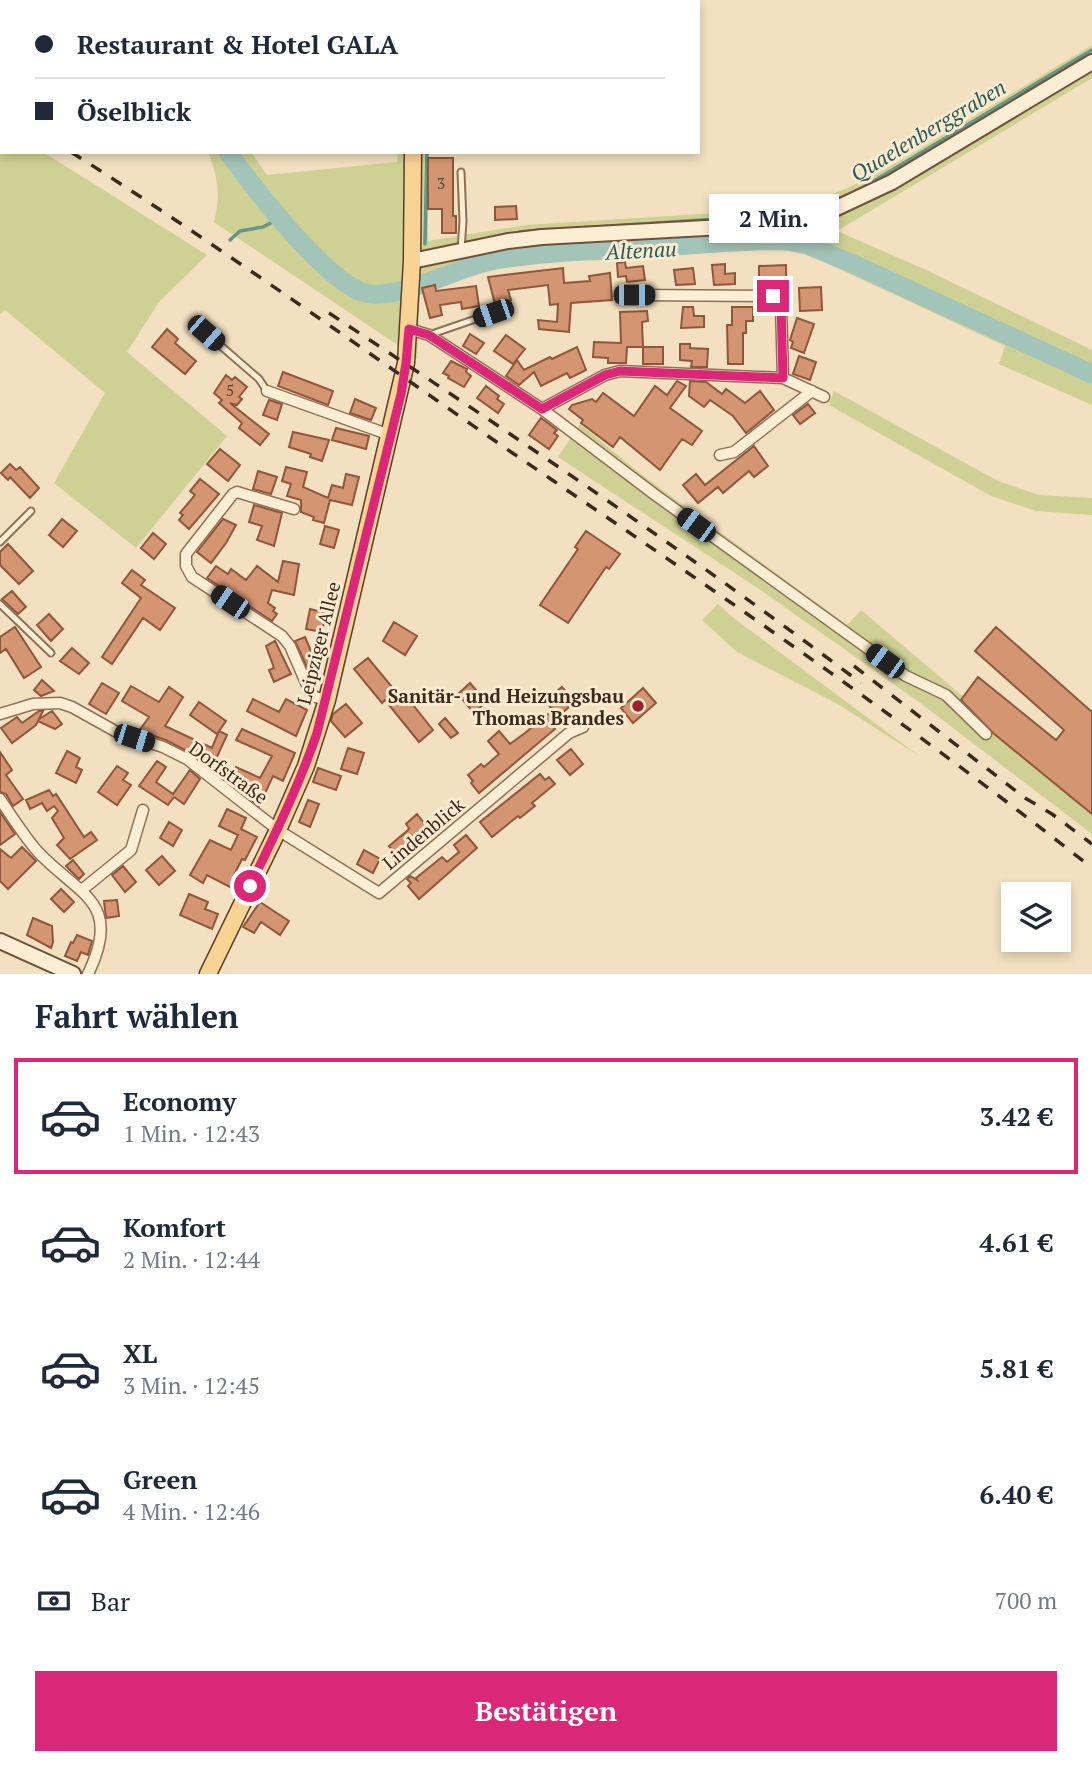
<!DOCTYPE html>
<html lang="de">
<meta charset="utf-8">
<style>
body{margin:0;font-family:"PT Serif",serif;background:#f6f6f7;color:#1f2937;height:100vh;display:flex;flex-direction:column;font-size:26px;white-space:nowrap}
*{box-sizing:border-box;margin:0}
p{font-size:23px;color:#747a83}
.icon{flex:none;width:38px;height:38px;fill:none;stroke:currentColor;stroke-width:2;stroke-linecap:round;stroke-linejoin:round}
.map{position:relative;height:974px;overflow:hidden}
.panel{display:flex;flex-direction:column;background:#fff;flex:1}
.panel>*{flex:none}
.banner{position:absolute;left:0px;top:0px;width:700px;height:154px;box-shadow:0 4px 10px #0003;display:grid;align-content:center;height:154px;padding:0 35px;background:#fff}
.fabs{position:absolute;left:1001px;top:882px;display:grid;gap:14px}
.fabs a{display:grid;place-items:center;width:70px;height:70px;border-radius:0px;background:#fff;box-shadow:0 4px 10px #0003;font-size:35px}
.end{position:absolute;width:32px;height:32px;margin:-16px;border:9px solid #db2777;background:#fff;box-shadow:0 0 0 4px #fff}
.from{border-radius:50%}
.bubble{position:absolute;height:49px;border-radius:0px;background:#fff;box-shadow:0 4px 10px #0003;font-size:23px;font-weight:700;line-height:49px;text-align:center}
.car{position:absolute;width:21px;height:42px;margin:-21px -10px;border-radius:9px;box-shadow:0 0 5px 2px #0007;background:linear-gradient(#222 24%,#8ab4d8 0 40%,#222 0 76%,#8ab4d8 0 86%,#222 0)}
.banner b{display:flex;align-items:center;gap:24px;height:66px;font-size:26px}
.banner b+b{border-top:2px solid #e0e1e3}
.banner i{width:18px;height:18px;background:#1f2937}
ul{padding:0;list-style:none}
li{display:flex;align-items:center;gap:21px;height:116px;margin:0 14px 10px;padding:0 21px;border:4px solid transparent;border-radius:0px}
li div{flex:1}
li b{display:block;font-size:26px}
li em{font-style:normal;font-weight:700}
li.current{border-color:#db2777}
li>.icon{width:63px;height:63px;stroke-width:1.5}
h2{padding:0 35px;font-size:32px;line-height:84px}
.pay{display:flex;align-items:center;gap:18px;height:77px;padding:0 35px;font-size:26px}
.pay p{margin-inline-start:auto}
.cta{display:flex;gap:14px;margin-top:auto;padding:14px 35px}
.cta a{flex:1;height:80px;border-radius:0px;background:#db2777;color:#fff;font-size:28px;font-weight:700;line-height:80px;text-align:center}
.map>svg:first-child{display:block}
.green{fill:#ced193}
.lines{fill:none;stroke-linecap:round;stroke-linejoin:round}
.stream{stroke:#699386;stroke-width:3.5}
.river{stroke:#a3c4b8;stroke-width:19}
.building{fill:#d49572;stroke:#8f5639;stroke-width:2}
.lane-casing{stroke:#8d7056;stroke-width:9}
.street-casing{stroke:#8d7056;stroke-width:13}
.secondary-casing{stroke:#6f5139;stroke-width:18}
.primary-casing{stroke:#5a3e2b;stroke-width:19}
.lane{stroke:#fceed4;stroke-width:5}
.street{stroke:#fceed4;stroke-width:10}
.secondary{stroke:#fceed4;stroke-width:14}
.primary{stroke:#f9d394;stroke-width:16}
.rail{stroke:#3b291c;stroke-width:3.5;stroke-dasharray:12 12;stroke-linecap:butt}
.route{stroke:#db2777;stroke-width:9}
.poi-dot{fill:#a22029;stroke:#f9ead0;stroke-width:2.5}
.labels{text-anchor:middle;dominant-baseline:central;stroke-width:6;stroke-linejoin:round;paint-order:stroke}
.number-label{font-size:16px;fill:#614432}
.street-label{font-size:19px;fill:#3b291c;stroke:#f9ead0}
.poi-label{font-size:19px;font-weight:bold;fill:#3b291c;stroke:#f9ead0;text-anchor:end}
.water-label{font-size:21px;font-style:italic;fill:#295c56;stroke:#f9ead0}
</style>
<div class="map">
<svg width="1092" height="974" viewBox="0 0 1092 974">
<rect width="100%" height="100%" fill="#f2e0c0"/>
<!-- green -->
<path class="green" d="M1092,45V78L837,231L926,270L1092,350V405L999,364L1005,346L807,254L777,249L499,264L420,286L417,358L214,222C221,196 218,177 208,152H251L267,175L397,162L398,152H427L428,241L526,225L778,209C841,200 894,164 948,132C996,103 1044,74 1092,45Z
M0,125L2,152H43L207,255L159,302L127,352L227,436L136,548L54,483L105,393L5,310L0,314Z
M834,391L998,481L1039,495L1092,498V515L1036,511L991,496L829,405Z
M580,424L642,475L847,625L861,610L966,699L990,729L1092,814V834L919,702L762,591L558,457Z
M718,604L731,616L919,756L836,703L737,652L702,620Z"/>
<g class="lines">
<!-- stream -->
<path class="stream" d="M430,2V0
M854,193L1092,50
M550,230L778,215L811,209L847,196
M520,232L542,230
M230,240L240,231L263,227L280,218
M425,244L427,152"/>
<!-- river -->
<path class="river" d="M106,0L107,2
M228,152C255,190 319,272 359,291C389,305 454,269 487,262C536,251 600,251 651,248C697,245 744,239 790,241L807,245L851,263L1092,374"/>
</g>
<!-- building -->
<path class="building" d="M428,158H453V216H456V233H442V209H428Z
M516,206L517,219L495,220V207Z
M625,262L626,268L643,266L645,280L627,282L626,276L618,277L617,263Z
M725,264V274L735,273V284L714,285L712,265Z
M786,265V283L759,284V266Z
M563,268L564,283L590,281L589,276L610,273L612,300L571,303L569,332L539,329L538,320L557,322L558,304L550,305L548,285L508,290L511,300L495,304L488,277Z
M693,268L695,284L676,285L674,270Z
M435,285L436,291L476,286L479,306L462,309L461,302L440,305L442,315L430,318L422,288Z
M821,287L822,310L800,311L799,288Z
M683,307H693L694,316H704V327L681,328Z
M732,307H753V321H746V333H743V364H728L727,325H732Z
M647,311L648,321L642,322L643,347H627L626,363H608V358L593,357L594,342L621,343L620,312Z
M797,318L814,324L804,353L791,348L793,342L790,340Z
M167,329L178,339L175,343L196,361L185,374L152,347Z
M470,334L484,343L476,354L463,346Z
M506,335L525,349L513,364L494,351Z
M680,344H690V348L708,349L707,367H691L692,361L680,360Z
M577,347L586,370L570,378L567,373L541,386L534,372L519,385L506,376L517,360L524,370L550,357L552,359Z
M643,347H663V364H643Z
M799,356L816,362L810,380L793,374Z
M451,361L467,369L466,372L471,376L464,387L448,378L449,376L443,373Z
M283,372L333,391L328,405L278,386Z
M226,375L232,380L235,377L247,387L239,397L242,399L237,405L230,403L269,434L260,445L239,428L242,423L219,403L222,400L214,393Z
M677,381L686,386L670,408L702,431L692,445L682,439L660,470L620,437L613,447L581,423L583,420L569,409L572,405L592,399L596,402L603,393L634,416L655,386L667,395Z
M690,381L706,382L722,394L726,389L745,403L760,391L774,410L746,433L733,416L710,400L704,407L689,396Z
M486,386L499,396L497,399L504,404L498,413L477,398Z
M355,399L376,408L371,420L350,413Z
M269,400L282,404L277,420L263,415Z
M808,404L815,413L800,424L793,415Z
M541,418L557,430L554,433L558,436L549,449L529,435Z
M336,428L369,436L366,449L332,440Z
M293,432L329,440L322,461L310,457L311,454L289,447Z
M754,446L768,466L754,477L749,471L723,493L718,487L698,503L683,485L696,474L705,485Z
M220,449L240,465L228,481L207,464Z
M10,464L16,470L20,467L39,488L30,498L10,477L8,480L1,473Z
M286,467L307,472L303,487L328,498L332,485L343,488L346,474L359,477L352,505L330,500L324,523L313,520L314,517L301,512V500L287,496L291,484L282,481Z
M258,471L277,477L271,494L253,489Z
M200,479L219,494L189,529L179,520L183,515L180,513L195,495L190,491Z
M254,505L282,513L274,546L257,540L262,526L249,522Z
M62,519L77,531L63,547L49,535Z
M223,519L236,525L226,543L211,563L197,552Z
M325,526L339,530L334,548L320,544Z
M586,531L620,554L609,569L606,567L568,623L540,605L578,549L575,547Z
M153,533L166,544L154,559L141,548Z
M8,544L33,571L19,584L0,565V552Z
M283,561L299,564L294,595L272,590L268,603L275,608L273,611L277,614L272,621L207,578L216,566L228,574L231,569L246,580L257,566L278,582Z
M132,570L145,580L141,585L175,608L160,630L143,618L112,664L102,657L141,598L122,583Z
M12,591L26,607L18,614L2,599Z
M310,609L326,613L322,632L306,629Z
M49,614L63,629L51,641L37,625Z
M394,622L417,636L405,655L383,641Z
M15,627L41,667L24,678L6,649L0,653V637Z
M996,627L1092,712V814L993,733L961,700L978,677L1056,740L1064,730L975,651Z
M305,637L316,663L307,667L295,641Z
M275,641L291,674L274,682L269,670L274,668L266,646Z
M72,648L89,663L79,674L60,661Z
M368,658L401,698L405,695L433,730L419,742L385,700L382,703L354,669Z
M42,680L54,691L41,696L34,690Z
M102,683L119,693L106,714L89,704Z
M470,683L486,702L474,713L458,694Z
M131,686L159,702L169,687L183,697L165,726L212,748L219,731L227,735L216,759L197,750L194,755L166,740L139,731L149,717L122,701Z
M562,687L567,693L562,698L569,707L550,723L555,729L479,793L471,783L473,781L468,775L481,764L484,767L499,754L488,741L499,731L510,744L525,733L553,710L545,701Z
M643,688L656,703L633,723L621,708Z
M253,699L279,712L286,699L307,710L296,736L247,711Z
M199,702L226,721L217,734L190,715Z
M346,704L362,723L345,737L331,721L333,714Z
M39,711H43L39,719L52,711L62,724L55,729L38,721L36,725L12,743L1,728L17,717L22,723Z
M445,718L458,733L451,738L439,724Z
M242,729L295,753L283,781L273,776L259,806L248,798L251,792L229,782L236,767L260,778L272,756L236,740Z
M348,748L364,753L357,774L341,769Z
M571,749L583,764L570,775L557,760Z
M67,751L80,758L76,767L82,770L76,783L56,773Z
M0,752L12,770L6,775L23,799L13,806L6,794L0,792Z
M157,761L166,767L156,782L173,794L190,770L200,779L184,804L174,797L168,805L139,786Z
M117,766L128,773L123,780L131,785L117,805L98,792Z
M318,768L341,776L336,790L313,782Z
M540,774L545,780L549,777L555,784L532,803L535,806L520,818L518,816L492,837L480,822Z
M49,790L53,796L56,794L84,837L91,832L97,840L70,859L57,845L64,838L52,818L58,811L54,806L47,811L42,803L30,809L26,800Z
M308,800L319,804L310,827L299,822Z
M227,809L246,818L241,829L257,837L245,860L242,859L234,875L237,876L232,888L207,875L203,883L190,875L210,840L231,850L238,835L219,826Z
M0,812L15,834L0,845Z
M417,814L432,833L400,859L389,846L408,830L409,828L406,824Z
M169,822L182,830L173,846L160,838Z
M466,835L477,848L419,899L408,886L411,883L407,879L410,876L417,880L416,878L442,857L447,862L459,852L454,845Z
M22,847L36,861L8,889L0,881V849L11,858Z
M364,850L380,859L373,873L357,864Z
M162,856L175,871L159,885L146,870Z
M73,860L84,874L79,879L66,866Z
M123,866L136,882L125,892L112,875Z
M61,889L74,902L64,912L51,899Z
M189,894L208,902L205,909L218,914L212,929L180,915Z
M117,900L119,916L106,918L104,901Z
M260,902L289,921L280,935L261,922L254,933L243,927Z
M33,918L52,926L53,942L51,948L27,935Z
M77,935L92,941L88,955L81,952L77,961L65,956L71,942L73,943Z"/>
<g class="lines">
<!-- lane casing -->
<g class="lane-casing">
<path id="lane" d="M461,172L463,221L461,250
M206,333L259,379L267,391
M429,335L493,313
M0,542L31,511
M0,604L51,653"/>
</g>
<!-- street casing -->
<g class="street-casing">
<path id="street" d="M634,295L773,296L781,305L783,378
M409,329L429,335L542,409L654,494L906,676L946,695L986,734
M267,391L390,435
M542,409L605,375L620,371L783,378L824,397
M720,455L734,452L812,391
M294,509L237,492L233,494L186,554V566L192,577L282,636L290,646L310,692L315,697L327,700
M0,714L33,704L60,703L72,707L115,731L163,747L187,759L278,830L379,893L569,733L583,727
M0,799C12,817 24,836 38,852C80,896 123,902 88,974
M83,889L131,850L143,810"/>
</g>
<!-- secondary casing -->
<g class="secondary-casing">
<path id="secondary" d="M412,261L508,241L542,237L779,224L826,213L892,182L1092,62
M0,941L73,974"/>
</g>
<!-- primary casing -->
<g class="primary-casing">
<path id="primary" d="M417,2V0
M208,974L278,830L306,766L327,700L406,363L412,261L413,152"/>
</g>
<!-- lane -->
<use href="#lane" class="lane"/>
<!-- street -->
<use href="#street" class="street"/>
<!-- secondary -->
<use href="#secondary" class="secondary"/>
<!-- primary -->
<use href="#primary" class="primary"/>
<!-- rail -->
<path class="rail" d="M0,103L2,104
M71,152C221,247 365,351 511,452C708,586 905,720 1092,868
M329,313C509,432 688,553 861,683
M854,666L1025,798L1052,814L1092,844"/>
</g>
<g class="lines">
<!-- route -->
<path class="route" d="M250,886C274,836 299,786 317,733L401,394L406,363L409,329L429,335L542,409L605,375L620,371L783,378L781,305L773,296"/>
</g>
<!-- markers -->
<circle class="poi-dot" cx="638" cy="706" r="7"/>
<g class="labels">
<!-- number labels -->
<g class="number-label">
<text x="441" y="183">3</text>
<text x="230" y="390">5</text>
</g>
<!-- street labels -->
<g class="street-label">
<text transform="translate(318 643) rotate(-76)">Leipziger Allee</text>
<text transform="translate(229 772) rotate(36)">Dorfstraße</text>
<text transform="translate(423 833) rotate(-40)">Lindenblick</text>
</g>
<!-- poi labels -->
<g class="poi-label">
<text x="624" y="695">Sanitär- und Heizungsbau<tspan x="624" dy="22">Thomas Brandes</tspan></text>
</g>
<!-- water labels -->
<g class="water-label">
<text transform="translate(928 130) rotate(-31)">Quaelenberggraben</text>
<text transform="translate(641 250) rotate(-3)">Altenau</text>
</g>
</g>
</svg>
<div class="fabs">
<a><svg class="icon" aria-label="layers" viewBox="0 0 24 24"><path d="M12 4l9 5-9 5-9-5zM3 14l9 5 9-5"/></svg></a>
</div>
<i class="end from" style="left:250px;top:886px"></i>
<i class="end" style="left:773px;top:296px"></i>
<div class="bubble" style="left:709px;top:194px;width:130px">2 Min.</div>
<i class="car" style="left:634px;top:295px;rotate:90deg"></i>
<i class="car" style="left:493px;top:313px;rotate:251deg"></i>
<i class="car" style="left:206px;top:333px;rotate:131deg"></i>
<i class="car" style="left:696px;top:525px;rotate:306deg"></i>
<i class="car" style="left:230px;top:602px;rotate:304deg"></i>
<i class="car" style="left:885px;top:661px;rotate:306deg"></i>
<i class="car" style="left:134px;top:738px;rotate:108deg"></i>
<div class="banner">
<b><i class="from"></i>Restaurant &amp; Hotel GALA</b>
<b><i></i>Öselblick</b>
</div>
</div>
<section class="panel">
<h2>Fahrt wählen</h2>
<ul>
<li class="current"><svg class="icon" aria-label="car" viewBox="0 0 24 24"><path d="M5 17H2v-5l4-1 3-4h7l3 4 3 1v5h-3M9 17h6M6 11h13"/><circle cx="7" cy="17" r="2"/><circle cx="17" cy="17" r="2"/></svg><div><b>Economy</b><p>1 Min. · 12:43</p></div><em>3.42 €</em></li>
<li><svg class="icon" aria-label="car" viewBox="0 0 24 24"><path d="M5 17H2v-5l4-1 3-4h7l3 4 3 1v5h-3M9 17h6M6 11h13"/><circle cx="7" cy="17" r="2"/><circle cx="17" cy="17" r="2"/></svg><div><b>Komfort</b><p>2 Min. · 12:44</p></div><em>4.61 €</em></li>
<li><svg class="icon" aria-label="car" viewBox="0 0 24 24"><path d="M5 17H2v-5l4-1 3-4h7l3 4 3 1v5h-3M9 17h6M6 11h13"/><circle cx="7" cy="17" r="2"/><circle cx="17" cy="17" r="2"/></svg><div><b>XL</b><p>3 Min. · 12:45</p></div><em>5.81 €</em></li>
<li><svg class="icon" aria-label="car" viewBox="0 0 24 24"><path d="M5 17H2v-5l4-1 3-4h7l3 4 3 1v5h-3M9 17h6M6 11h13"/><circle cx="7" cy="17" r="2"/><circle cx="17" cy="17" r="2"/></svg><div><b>Green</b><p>4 Min. · 12:46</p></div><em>6.40 €</em></li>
</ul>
<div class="pay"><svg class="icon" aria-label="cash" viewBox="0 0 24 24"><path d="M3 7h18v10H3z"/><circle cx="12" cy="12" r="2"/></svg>Bar<p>700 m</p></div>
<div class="cta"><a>Bestätigen</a></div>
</section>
